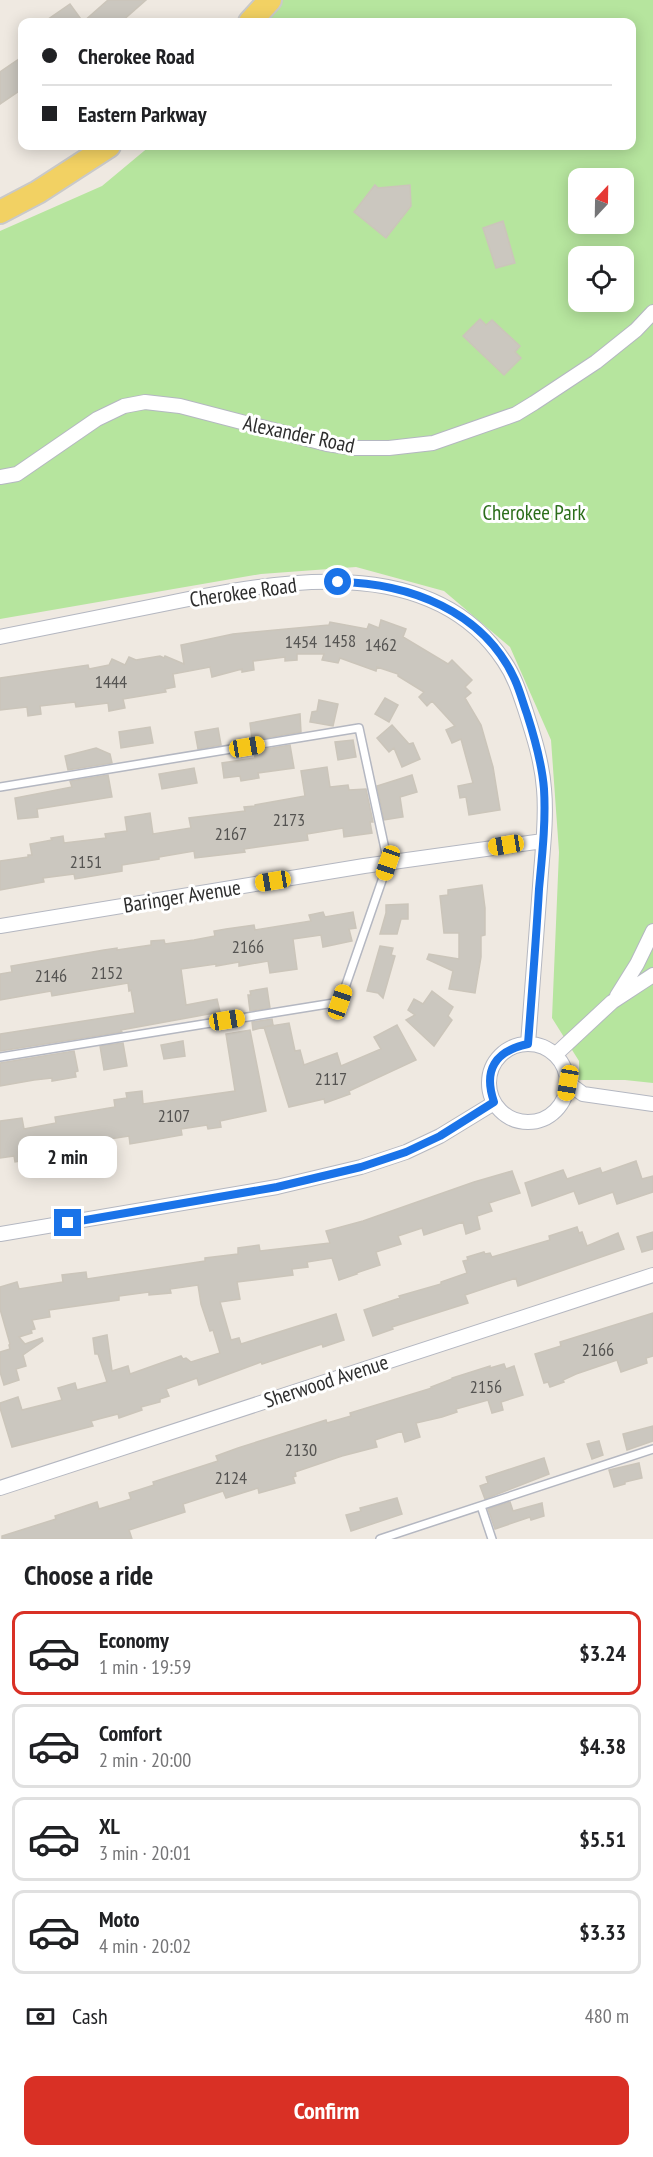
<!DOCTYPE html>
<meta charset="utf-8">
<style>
body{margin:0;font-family:"PT Sans Narrow",sans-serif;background:#f6f6f6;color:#202124;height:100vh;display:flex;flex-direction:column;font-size:22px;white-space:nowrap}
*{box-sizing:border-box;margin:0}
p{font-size:20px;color:#757577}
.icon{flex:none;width:33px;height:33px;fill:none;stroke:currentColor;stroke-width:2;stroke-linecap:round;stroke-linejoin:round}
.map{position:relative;height:1539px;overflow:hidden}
.drawer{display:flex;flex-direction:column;background:#fff;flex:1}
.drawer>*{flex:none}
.top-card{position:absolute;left:18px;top:18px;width:618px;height:132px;border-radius:12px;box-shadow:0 3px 15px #0003;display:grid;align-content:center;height:132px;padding:0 24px;background:#fff}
.needle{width:39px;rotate:22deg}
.buttons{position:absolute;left:568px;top:168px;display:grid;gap:12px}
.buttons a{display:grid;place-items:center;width:66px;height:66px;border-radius:12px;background:#fff;box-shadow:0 3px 15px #0003;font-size:30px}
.end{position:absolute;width:27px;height:27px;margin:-14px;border:8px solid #1a73e8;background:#fff;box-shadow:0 0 0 3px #fff}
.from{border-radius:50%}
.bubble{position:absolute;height:42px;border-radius:12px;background:#fff;box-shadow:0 3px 15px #0003;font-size:20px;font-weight:700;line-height:42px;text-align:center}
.car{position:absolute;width:18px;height:36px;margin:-18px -9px;border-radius:8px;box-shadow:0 0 4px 2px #0007;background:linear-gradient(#f5c518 24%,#345 0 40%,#f5c518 0 76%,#345 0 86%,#f5c518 0)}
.top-card b{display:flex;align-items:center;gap:21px;height:57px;font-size:22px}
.top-card b+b{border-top:2px solid #e0e0e0}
.top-card i{width:15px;height:15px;background:#202124}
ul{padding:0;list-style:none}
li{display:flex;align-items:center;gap:18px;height:84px;margin:0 12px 9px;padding:0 12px;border:3px solid #e0e0e0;border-radius:12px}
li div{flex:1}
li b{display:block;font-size:22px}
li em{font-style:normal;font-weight:700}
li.active{border-color:#d93025}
li>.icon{width:54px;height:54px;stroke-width:1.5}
h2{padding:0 24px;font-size:27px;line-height:72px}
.pay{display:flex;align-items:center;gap:15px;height:66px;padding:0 24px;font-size:22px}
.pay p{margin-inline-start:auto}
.cta{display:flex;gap:12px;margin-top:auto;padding:12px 24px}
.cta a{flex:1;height:69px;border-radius:12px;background:#d93025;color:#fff;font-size:24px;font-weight:700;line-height:69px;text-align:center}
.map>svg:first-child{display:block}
.green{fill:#b6e59e;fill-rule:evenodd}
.building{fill:#cbc7bf;stroke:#cbc5ba;stroke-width:1.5}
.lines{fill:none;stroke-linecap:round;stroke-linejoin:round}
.lane-casing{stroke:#b4b7c1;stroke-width:10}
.street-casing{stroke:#b4b7c1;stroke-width:16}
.primary-casing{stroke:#c9c9c9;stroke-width:26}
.lane{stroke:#fff;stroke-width:7}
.street{stroke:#fff;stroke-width:14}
.primary{stroke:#f2d163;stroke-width:22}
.route{stroke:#1a73e8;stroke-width:8}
.labels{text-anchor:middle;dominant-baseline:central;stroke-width:6;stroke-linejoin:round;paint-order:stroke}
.number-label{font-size:18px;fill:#555452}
.street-label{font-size:21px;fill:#2e2e2e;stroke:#fff}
.park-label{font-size:21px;fill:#2c6e1b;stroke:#fff}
</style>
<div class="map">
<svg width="653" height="1539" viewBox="0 0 653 1539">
<rect width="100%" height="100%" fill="#efe9e1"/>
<!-- green -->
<path class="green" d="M278,0H653V1083L625,1080H579V1061L552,1018L559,852L551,740L510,647L444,591L356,567L261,574L0,619V231L102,186L150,146H632V22H268ZM579,178H624V224H579ZM579,256H624V302H579Z"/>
<!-- building -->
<path class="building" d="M108,0H146L121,22H44L70,4L83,22Z
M22,57V89L0,104V72Z
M375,185L378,188L410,185L411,206L386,238L354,212Z
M503,221L515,263L496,268L483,228Z
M480,319L486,325L492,320L520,346L515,352L521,358L504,375L463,336Z
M381,620L406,629L403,637L448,664L452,660L472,680L465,687L471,693L465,698L481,725L493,767L500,810L469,815L466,797L460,798L458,786L473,783L461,739L452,743L446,730L455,726L432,701L427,706L419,697L424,692L398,676V674L377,667L376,671L340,658L338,663L322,660L324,654H297V660L285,661V657L253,661L254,670L242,672V669L212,677L210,667L173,674L175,687L165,689L166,692L123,699L125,708L109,711L108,703L76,707L75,702L40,706L41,714L28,716L27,707L0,710V678L88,665L89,669L109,665L112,659L125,665L129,657L136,660L160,656L164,658L165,656L184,664L181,645L233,634L329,625L330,622L367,629L369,624L379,628Z
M385,698L398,705L389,722L375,714Z
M319,700L338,704L333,726L310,722L312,712L317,711Z
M300,714L301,732L252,740L250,723Z
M392,725L409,744L413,743L420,759L402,767L394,748L389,752L377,738Z
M150,727L153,743L121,748L119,732Z
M218,728L221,745L198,749L195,732Z
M353,740L356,757L338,760L335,742Z
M290,745L294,768L258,773L259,778L241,781L240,776L224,778L222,763L255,758L254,751Z
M96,748L110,754L112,763L68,770L65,756Z
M327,767L330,787L348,785L349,790L366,789L373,822H370L372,833L344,837L343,828L307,834L308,840L244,849L245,852L195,858L194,851L159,857V859L122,865V871L75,879L74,874L43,878L44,882L0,890V861L28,857V855H32L30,844L52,840L51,838L63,836L64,843L106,838L105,834L127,831L125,817L150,813L153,834L191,828L189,818L245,811L244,807L255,806V805L305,796L301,771Z
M194,768L197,783L162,789L159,774Z
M108,775L112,797L37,809L38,817L18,819L15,798L72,787L70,781Z
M412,775L417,792L400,797L403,817L384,820L377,786Z
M482,885L485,908V935L481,936V957L475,993L449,989L453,971L427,959L429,954L459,959V933H444L440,896L448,895V890Z
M408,904V919H401L397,934H380L386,913V905Z
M323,912L325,917L353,912L356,928L349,929L352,941L323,947L321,935L293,939L297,969L270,973L268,961L239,966V962L216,966V964L181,969L186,1005L217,999L220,1012L121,1030L122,1032L0,1051V1034L135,1013L131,990L129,991L128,983L52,996L51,991L0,1000V974L12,972L11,966L104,950L117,948V950L151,945V941L164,940L165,944L194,940L215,936L214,931L226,929L254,925L255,930L311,921L309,915Z
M380,946L393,948L391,955L395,956L383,998L378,993L367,991Z
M267,988L270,1008L250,1011L248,995H251L250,991Z
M432,991L453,1007L448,1016L452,1020L434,1046L406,1020L415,1015L408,1010L414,999L423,1004Z
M272,1019L273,1025L253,1030L252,1022Z
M289,1023L295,1051L300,1050L304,1065L337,1053L341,1066L381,1049L374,1037L397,1025L416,1060L349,1091L350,1094L325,1103L324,1099L289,1107L264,1027Z
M250,1030L266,1111L220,1121L221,1127L208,1129L207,1125L181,1129L182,1135L153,1140L130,1144L129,1136L103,1140L105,1148L70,1154L69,1147L43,1149L44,1157L15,1162L14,1156L0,1158V1121L22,1118L24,1129L56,1123L55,1117L115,1107L114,1100L127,1098L126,1093L142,1091L143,1104L235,1091L226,1034Z
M183,1041L185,1056L164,1059L161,1045Z
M123,1043L127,1066L104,1070L100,1046Z
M74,1051L78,1071L75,1072L76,1077L52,1081V1078L34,1080L0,1086V1063Z
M636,1161L642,1179L653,1176V1192L617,1204L613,1192L579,1204L574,1191L532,1206L525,1183L563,1170L567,1179L600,1168L602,1173Z
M512,1171L520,1193L489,1203L492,1211L477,1216L480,1229L466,1234L463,1222L424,1235L422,1228L398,1236L401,1244L376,1252L380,1265L356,1273L357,1274L339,1280L332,1258L307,1262L308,1267L292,1269L293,1275L237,1282L240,1299L220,1302L231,1340L239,1338L241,1344L336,1314L344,1340L323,1347L322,1344L262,1364L261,1362L199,1385L197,1378L166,1389L169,1396L160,1399V1402L141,1407L142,1410L119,1418L118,1414L91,1421L93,1426L12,1447L0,1408V1403L18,1397L22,1410L62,1400L58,1388L75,1383L77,1390L107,1382L98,1354H95L93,1338L107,1335L112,1371L128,1366L130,1374L181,1356L183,1359L186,1358L191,1362L220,1353L213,1330L210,1331L201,1304L198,1285L170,1289L171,1293L149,1295V1292L119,1296V1300L49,1310L50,1317L32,1320L35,1329L31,1330L32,1333L19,1337L25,1344L42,1338L43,1341L23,1355L26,1366L16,1369L19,1380L4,1385L0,1372V1352L10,1349L9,1345L10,1344L0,1309V1287L17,1282L19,1289L63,1282L62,1275L86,1272L87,1279L205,1261V1258L238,1254V1248L259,1245L260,1251L330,1243L326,1231L363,1221L474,1182Z
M577,1227L579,1233L582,1232L587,1246L618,1233L624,1249L518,1286L516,1278L465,1295L468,1303L392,1327L393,1329L373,1336L364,1310L400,1298L399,1296L441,1284V1282L467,1273L463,1261L468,1260L467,1257L484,1252L485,1254L490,1253L492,1257L550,1240L549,1236Z
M653,1232V1249L642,1252L637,1237Z
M653,1313V1356L646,1358L647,1363L621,1372L617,1360L576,1374L563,1380L564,1382L550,1387L548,1382L544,1383L535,1354L561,1346L560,1342Z
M504,1364L506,1369L514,1366L523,1395L501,1402L503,1410L492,1413L488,1400L456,1409L457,1412L442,1417L416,1423L420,1437L405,1442L402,1431L375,1440L377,1447L342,1456L295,1472L296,1476L293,1477L295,1483L259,1493L258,1488L226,1498L223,1491L183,1504L185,1512L129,1530L132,1539H2V1536L56,1519L55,1516L97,1502L99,1509L131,1499L129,1493L154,1485L153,1482L218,1461L216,1456L238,1448L326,1420L327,1423L351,1416L350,1413L432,1388L431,1387L452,1379V1378L490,1366V1368Z
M653,1426V1441L627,1450L623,1434Z
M599,1441L603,1455L592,1459L587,1444Z
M544,1458L549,1474L485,1499L480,1486L488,1483L486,1477Z
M639,1463L642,1478L625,1482V1484L614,1487L609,1470Z
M397,1498L402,1514L351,1531L346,1515L361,1511L360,1508Z
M510,1502L513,1511L542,1503L544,1516L531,1520L530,1517L495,1529L488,1509Z"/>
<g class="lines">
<!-- lane casing -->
<g class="lane-casing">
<path id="lane" d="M0,787L359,728L388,863L340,1002L0,1057
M481,1506L492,1539
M380,1539L653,1449"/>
</g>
<!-- street casing -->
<g class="street-casing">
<path id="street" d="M0,477L17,474L97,419L124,406L145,402L180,406L327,444L355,448H389L433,443L516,414L534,403L596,362L636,330L653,312
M0,637C55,626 109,615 164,604C274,581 431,550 504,661C515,677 520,694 526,712C534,737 542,762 544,789C547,820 542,854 540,886C536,939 532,991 528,1044
M0,926L364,866L543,841
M617,996L637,964L653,931
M489 1083a39 39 0 1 1 78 0a39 39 0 1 1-78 0Z
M555,1055L612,1002L653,975
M568,1083L583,1094L653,1104
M0,1234L277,1187L361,1167L406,1152L440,1136L494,1103
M0,1488L653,1275"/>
</g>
<!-- primary casing -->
<g class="primary-casing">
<path id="primary" d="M250,22L270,0
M0,212L38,192L109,146"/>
</g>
<!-- lane -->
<use href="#lane" class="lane"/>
<!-- street -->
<use href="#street" class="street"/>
<!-- primary -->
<use href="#primary" class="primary"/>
</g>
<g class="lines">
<!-- route -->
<path class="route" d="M68,1223L277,1187L361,1167L406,1152L440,1136L494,1102C483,1070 495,1051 528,1044C532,992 536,941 539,889C542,857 546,822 544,789C542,763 535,739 527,714C523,703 520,691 515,680C484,611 409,583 338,582"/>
</g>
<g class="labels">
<!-- number labels -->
<g class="number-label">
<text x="340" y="640">1458</text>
<text x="301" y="641">1454</text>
<text x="381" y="644">1462</text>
<text x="111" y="681">1444</text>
<text x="289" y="819">2173</text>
<text x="231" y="833">2167</text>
<text x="86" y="861">2151</text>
<text x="248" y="946">2166</text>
<text x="107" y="972">2152</text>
<text x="51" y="975">2146</text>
<text x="331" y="1078">2117</text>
<text x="174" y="1115">2107</text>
<text x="598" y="1349">2166</text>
<text x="486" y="1386">2156</text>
<text x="301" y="1449">2130</text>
<text x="231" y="1477">2124</text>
</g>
<!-- street labels -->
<g class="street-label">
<text transform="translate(299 434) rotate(12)">Alexander Road</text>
<text transform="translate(243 592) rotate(-8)">Cherokee Road</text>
<text transform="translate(182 896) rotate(-9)">Baringer Avenue</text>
<text transform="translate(326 1381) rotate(-18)">Sherwood Avenue</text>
</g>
<!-- park labels -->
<g class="park-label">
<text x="534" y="512">Cherokee Park</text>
</g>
</g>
</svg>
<div class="buttons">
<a><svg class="needle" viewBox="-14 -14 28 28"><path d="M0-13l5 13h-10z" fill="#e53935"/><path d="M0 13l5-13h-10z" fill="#757577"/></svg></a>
<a><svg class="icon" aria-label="locate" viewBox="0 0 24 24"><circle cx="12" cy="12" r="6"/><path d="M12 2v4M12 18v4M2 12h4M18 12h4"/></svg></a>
</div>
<i class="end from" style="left:338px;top:582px"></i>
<i class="end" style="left:68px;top:1223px"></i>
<div class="bubble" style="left:18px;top:1136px;width:99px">2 min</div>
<i class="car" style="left:247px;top:747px;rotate:80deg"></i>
<i class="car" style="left:506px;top:845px;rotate:261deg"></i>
<i class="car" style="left:388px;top:863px;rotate:199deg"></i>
<i class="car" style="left:273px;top:881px;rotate:261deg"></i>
<i class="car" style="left:340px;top:1002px;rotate:19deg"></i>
<i class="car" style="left:227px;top:1020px;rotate:81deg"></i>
<i class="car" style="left:568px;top:1083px;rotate:190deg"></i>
<div class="top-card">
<b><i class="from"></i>Cherokee Road</b>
<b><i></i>Eastern Parkway</b>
</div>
</div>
<section class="drawer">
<h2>Choose a ride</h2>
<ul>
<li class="active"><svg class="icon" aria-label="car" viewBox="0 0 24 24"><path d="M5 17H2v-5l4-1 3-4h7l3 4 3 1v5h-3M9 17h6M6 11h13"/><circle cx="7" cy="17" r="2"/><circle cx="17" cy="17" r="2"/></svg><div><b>Economy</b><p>1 min · 19:59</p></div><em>$3.24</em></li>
<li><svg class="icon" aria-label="car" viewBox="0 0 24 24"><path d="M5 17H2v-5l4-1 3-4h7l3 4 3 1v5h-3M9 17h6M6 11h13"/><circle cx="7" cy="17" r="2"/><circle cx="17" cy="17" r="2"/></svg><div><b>Comfort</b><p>2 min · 20:00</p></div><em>$4.38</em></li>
<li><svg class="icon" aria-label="car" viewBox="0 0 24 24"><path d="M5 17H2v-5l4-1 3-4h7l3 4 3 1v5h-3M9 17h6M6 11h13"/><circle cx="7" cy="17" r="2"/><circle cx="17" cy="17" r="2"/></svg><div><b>XL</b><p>3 min · 20:01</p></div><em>$5.51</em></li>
<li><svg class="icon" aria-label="car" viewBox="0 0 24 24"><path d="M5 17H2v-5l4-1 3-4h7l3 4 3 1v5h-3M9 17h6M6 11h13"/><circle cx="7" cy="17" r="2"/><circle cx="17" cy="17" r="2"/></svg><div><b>Moto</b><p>4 min · 20:02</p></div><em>$3.33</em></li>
</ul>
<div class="pay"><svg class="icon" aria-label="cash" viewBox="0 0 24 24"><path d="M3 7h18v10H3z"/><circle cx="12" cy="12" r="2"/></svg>Cash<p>480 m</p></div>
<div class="cta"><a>Confirm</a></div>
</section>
